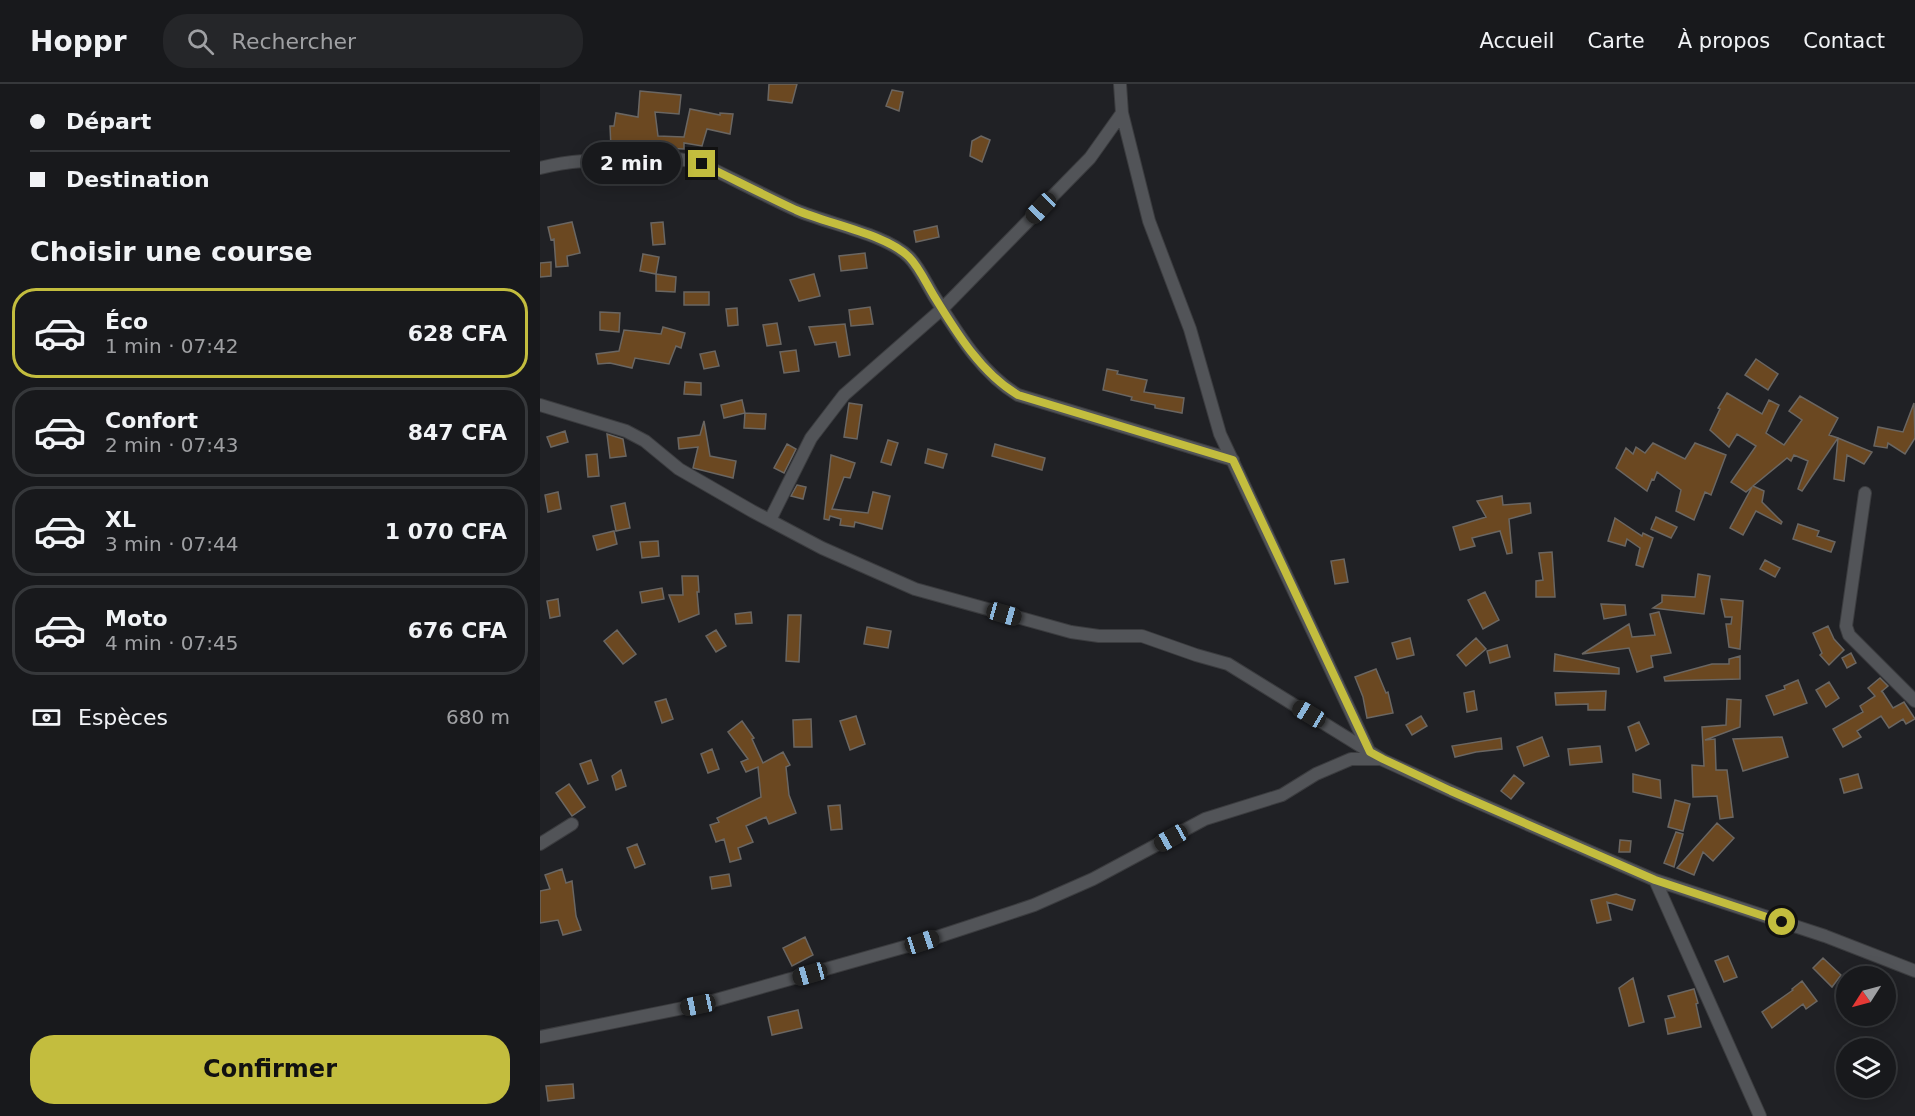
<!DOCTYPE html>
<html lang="fr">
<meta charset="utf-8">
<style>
body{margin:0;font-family:"DejaVu Sans",sans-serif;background:#252629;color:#f1f3f6;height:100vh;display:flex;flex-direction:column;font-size:22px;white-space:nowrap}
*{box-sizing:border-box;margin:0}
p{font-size:20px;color:#9fa0a3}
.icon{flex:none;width:33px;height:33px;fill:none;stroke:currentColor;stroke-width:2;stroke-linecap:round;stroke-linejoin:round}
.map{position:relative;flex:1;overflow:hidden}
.details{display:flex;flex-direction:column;background:#18191c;width:540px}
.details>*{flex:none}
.hud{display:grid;align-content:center;height:132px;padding:0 30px;background:#18191c}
.needle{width:39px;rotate:234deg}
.tools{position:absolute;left:1296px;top:882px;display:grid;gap:12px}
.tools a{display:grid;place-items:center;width:60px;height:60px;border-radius:50%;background:#18191c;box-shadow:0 3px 15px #0003,0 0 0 2px #36383b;font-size:30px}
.end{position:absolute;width:27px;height:27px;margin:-14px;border:8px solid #c3bd3e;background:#111;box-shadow:0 0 0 3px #111}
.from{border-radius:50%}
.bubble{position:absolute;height:42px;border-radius:21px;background:#18191c;box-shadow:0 3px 15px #0003,0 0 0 2px #36383b;font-size:20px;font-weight:700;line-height:42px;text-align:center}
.car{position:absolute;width:18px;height:36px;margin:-18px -9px;border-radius:8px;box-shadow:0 0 4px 2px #0007;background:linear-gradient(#222 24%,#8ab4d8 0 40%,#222 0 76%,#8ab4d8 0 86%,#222 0)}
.hud b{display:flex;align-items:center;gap:21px;height:57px;font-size:22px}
.hud b+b{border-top:2px solid #36383b}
.hud i{width:15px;height:15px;background:#f1f3f6}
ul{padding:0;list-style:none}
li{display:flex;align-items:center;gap:18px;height:90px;margin:0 12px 9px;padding:0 18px;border:3px solid #36383b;border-radius:24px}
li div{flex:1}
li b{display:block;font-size:22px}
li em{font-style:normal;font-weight:700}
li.active{border-color:#c3bd3e}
li>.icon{width:54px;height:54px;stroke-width:1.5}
h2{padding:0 30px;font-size:27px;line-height:72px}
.pay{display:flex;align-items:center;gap:15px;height:66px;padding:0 30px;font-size:22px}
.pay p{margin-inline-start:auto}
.button{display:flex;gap:12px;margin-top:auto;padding:12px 30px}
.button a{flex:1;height:69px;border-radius:24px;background:#c3bd3e;color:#111;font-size:24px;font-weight:700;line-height:69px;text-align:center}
header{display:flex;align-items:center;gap:36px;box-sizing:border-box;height:84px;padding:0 30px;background:#18191c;border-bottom:2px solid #36383b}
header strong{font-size:28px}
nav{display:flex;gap:33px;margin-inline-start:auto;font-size:21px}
.search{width:420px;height:54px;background:#252629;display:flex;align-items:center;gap:15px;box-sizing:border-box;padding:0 21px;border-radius:24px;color:#9fa0a3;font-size:22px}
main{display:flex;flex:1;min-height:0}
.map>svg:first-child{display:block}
.building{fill:#6b4821;stroke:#6a6662;stroke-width:1.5}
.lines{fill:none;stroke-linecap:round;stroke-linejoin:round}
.street-casing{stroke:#3b3c3f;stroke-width:14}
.street{stroke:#525458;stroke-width:12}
.route{stroke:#c3bd3e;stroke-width:8}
</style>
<header>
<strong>Hoppr</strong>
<div class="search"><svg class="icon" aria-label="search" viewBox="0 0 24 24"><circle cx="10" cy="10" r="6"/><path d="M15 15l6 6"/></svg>Rechercher</div>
<nav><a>Accueil</a><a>Carte</a><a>À propos</a><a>Contact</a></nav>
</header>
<main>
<section class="details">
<div class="hud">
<b><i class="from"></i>Départ</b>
<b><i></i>Destination</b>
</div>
<h2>Choisir une course</h2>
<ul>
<li class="active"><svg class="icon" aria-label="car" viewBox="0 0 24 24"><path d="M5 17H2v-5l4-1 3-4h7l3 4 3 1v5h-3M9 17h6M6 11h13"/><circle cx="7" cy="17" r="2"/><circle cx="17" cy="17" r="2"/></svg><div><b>Éco</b><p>1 min · 07:42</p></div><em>628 CFA</em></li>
<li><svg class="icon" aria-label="car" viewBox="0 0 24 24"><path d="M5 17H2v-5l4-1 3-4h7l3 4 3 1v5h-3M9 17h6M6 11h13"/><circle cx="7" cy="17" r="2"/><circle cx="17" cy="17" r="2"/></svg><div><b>Confort</b><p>2 min · 07:43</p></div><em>847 CFA</em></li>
<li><svg class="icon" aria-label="car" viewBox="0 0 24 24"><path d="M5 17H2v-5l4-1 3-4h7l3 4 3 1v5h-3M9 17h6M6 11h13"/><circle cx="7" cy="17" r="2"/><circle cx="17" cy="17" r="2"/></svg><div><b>XL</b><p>3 min · 07:44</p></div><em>1 070 CFA</em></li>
<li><svg class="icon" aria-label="car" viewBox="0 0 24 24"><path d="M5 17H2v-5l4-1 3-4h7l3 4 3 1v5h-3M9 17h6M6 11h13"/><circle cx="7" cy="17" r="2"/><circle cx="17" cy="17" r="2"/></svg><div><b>Moto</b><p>4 min · 07:45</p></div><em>676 CFA</em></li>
</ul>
<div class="pay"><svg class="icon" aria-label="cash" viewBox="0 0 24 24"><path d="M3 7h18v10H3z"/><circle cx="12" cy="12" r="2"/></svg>Espèces<p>680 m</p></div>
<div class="button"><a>Confirmer</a></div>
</section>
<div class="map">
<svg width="1375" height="1032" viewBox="0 0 1375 1032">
<rect width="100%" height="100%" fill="#202125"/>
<!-- building -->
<path class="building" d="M229,0H257L252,19L228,16Z
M352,6L363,8L359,27L346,22Z
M100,7L141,11L139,30L115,28L118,52L144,53L150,25L180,31V29L193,30L190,50L167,45L162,62L144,59V65L124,64L81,68V64H71L70,42H74L76,29L98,33Z
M441,52L450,56L442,78L430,72L432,57Z
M32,138L40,169L27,172L28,182L16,183L14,155L11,156L8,143Z
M123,138L125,160L113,161L111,139Z
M397,142L399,153L376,158L374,147Z
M325,169L327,184L301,187L299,172Z
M103,170L119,173L116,190L100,187Z
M11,178V192L0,193V179Z
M116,190L136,193L135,208L116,207Z
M274,190L280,212L259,217L250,196Z
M144,208H169V221H144Z
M330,223L333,240L311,242L309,226Z
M197,224L198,241L188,242L186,225Z
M60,228L80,229L79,248L60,246Z
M237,239L241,260L227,262L223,241Z
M305,240L310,271L299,273L296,258L275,261L269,243Z
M123,243L145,249L141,264L136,262L129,280L95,274L92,284L70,279L58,280L56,270L79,267L84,246L121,250Z
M256,266L259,287L244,289L240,268Z
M175,267L179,282L164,285L160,270Z
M1216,275L1238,290L1228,306L1205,291Z
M567,285L578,287L577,290L607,296L604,308L644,314L642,329L615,324V321L591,316L592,313L563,306Z
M145,298L161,299V311L144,310Z
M1187,309L1222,330L1229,316L1239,321L1226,349L1244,361L1262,336L1249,327L1260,312L1298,334L1289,351L1298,354L1262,407L1258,405L1268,377L1254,371L1251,377L1247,374L1213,402L1224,407L1222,418L1242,438L1241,440L1216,427L1203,451L1190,444L1212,403L1206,408L1191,398L1216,362L1197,350L1189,363L1170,346L1180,325L1178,324Z
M202,316L205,329L184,334L181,321Z
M309,319L322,321L317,355L304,353Z
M1374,319L1375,354L1365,370L1348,359L1347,364L1334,362L1338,343L1363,348Z
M205,329L226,330L225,345L204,344Z
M164,337L170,372L196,377L193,394L153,384L158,363L139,365L138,354L160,351Z
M25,347L28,358L11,363L7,353Z
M67,350L83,355L86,372L70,374Z
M1298,354L1332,368L1324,380L1307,371L1304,397L1294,395Z
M348,356L358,359L351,381L341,378Z
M1113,359L1145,375L1155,359L1186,371L1171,411L1165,408L1154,436L1136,427L1141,406L1117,388L1114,396L1112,395L1107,407L1076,384L1086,364L1093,370L1096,363L1105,369Z
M247,360L256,365L244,389L234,384Z
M455,360L505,374L502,386L452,372Z
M388,365L407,370L403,384L385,379Z
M57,370L59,392L48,393L46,371Z
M291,371L315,379L310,394L304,393L292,425L328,429L333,408L350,412L342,445L315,438L314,443L300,441L301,435L290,432L289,436L284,435Z
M257,401L266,403L263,415L251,412Z
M18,408L21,425L8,428L5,411Z
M962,412L963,421L990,419L991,429L969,435L972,469L967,470L960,447L932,454L935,462L920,466L913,443L946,433L937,417Z
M85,419L90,444L76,447L71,422Z
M1116,433L1137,443L1131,454L1111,445Z
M1075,434L1102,452L1103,449L1113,454L1103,483L1096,481L1100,464L1087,455L1085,462L1068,457Z
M1258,440L1279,447L1277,452L1295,458L1291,468L1253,455Z
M74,447L77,460L57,466L53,452Z
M118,457L119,472L102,474L100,458Z
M1012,468L1015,513H996V497L1003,496L999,469Z
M804,475L808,498L795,500L791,477Z
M1225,476L1240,484L1235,493L1220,485Z
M1158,490L1170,492L1164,530L1113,524L1122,518V511L1155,513Z
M142,492H158L159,508H157L159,530L139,538L129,511H143Z
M122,504L124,515L102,519L100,508Z
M945,508L959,536L943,545L928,516Z
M18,515L20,532L10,534L7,517Z
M1181,515L1203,517L1200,565L1189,563L1186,540H1191L1192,533H1185Z
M1061,520L1085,521L1086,531L1064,535Z
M211,528L212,539L196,540L195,530Z
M1119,528L1131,569L1111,572L1113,583L1097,588L1089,564L1042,570L1089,540L1092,553L1115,551L1110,530Z
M248,531H261L259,578L246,577Z
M1288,542L1294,555L1304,566L1289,581L1280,571L1282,569L1273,549Z
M327,543L351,547L348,564L324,560Z
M77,546L96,570L83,580L64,557Z
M176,546L186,562L176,568L166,552Z
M870,554L874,571L857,575L852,559Z
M936,554L946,565L926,582L917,571Z
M967,561L970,573L950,579L947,567Z
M1311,569L1316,579L1307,584L1302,574Z
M1015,570L1079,584V590L1014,587Z
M1200,572V595L1125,597L1124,593L1172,580H1189V575Z
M836,585L846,609L848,608L853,629L827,634L823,613L815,593Z
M1340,594L1348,602L1341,608L1342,607L1353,624L1364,618L1375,635L1366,640L1363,635L1349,644L1341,632L1317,647L1321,653L1303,663L1293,645L1323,628L1320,622L1335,612L1328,604Z
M1258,596L1267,619L1234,631L1226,612L1245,605L1244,602Z
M1289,598L1299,614L1286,623L1276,606Z
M934,607L937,626L927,628L924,609Z
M1066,607L1065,626H1048V620L1016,621L1015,609Z
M126,615L133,635L122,639L115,618Z
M1187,615L1201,616L1200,643L1165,656L1175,655L1176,686H1187L1193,733L1180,735L1177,712L1153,713L1152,681L1164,682L1162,643L1186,641Z
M316,632L325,660L310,666L300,637Z
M881,632L887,642L872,651L866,641Z
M271,635L272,663H254L253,636Z
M202,637L214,654L212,655L223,679L243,668L250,681L246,683L249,711L256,729L229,740L226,733L206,742L213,758L198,764L201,775L190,778L184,755L176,758L170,741L179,738L177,734L221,713L218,683L206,688L201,678L208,675L188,648Z
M1099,638L1109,660L1096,667L1088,643Z
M1002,653L1009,672L984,682L977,663Z
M1242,653L1248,673L1203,687L1193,655Z
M961,654L962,665L936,668L915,673L912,662Z
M1060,662L1062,678L1030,681L1028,665Z
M172,665L179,685L168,689L161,670Z
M51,676L58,696L48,700L40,680Z
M81,686L86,702L76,706L72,692Z
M1093,690L1120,696L1121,714L1093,708Z
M1318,690L1322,704L1304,709L1300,695Z
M974,691L984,699L971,715L961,707Z
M29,700L45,723L32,732L16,709Z
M1135,716L1150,720L1143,747L1128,743Z
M300,721L302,745L291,746L288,722Z
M1177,739L1194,754L1173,777L1163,768L1154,791L1137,784Z
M1136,748L1143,750L1134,783L1124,779Z
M1080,756L1091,757L1090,768H1079Z
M97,760L105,780L95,784L87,764Z
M22,785L26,799L32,797L36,832L41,846L23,851L18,836L0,839V807L10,805L5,791Z
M189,790L191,802L172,805L170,793Z
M1076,810L1095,816L1092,826L1067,818L1071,836L1057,839L1051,816Z
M265,853L273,871L252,882L243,864Z
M1188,872L1197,893L1184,898L1175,877Z
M1283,874L1301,891L1292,903L1273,884Z
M1093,894L1104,938L1089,942L1079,904Z
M1262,897L1277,917L1266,925L1263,920L1232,944L1222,928L1253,906L1252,905Z
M1154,905L1158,919L1156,920L1161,943L1128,950L1125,935L1135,933L1128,912Z
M258,926L262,944L232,951L228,933Z
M33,1000L34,1014L8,1017L6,1002Z"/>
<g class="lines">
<!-- street casing -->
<g class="street-casing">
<path id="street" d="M582,29L609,137L650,245L680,350L829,667
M0,84C33,75 63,76 97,76C119,75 141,73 162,80C193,95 224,111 256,126C288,140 346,150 369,173C379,183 386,199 394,212C417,248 441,289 478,311L693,376
M0,321L86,347L105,357L139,385L212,427L282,464L375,505L531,548L559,552H602L656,571L688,580L843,676L911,707L1115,796L1285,852L1375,887
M1325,409L1306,542L1309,551L1375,617
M230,436L271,354L304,311L402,225L550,74L582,29L580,0
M0,760L32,740
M1115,796L1220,1032
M0,953L158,921L382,858L452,835L494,821L553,795L665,735L742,711L776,690L811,675H841"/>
</g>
<!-- street -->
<use href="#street" class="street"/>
</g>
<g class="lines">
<!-- route -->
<path class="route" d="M162,80C193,95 224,111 256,126C288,140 346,150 369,173C379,183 386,199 394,212C416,248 441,289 478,311L693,376L830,668L843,675L911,707L1115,796L1242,838"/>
</g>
</svg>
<div class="tools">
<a><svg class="needle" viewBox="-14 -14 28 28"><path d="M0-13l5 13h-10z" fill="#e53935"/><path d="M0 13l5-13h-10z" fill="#9fa0a3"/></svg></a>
<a><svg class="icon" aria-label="layers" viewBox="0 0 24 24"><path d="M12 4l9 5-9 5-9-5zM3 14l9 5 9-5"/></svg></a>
</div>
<i class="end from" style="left:1242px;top:838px"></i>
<i class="end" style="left:162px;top:80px"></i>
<div class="bubble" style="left:42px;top:58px;width:99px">2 min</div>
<i class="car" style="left:501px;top:124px;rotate:224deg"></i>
<i class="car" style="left:464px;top:530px;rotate:106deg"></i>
<i class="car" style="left:769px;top:630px;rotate:301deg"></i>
<i class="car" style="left:631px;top:754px;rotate:241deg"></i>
<i class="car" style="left:382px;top:858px;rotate:72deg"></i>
<i class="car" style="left:270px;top:890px;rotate:254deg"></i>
<i class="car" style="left:158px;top:921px;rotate:258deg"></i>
</div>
</main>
